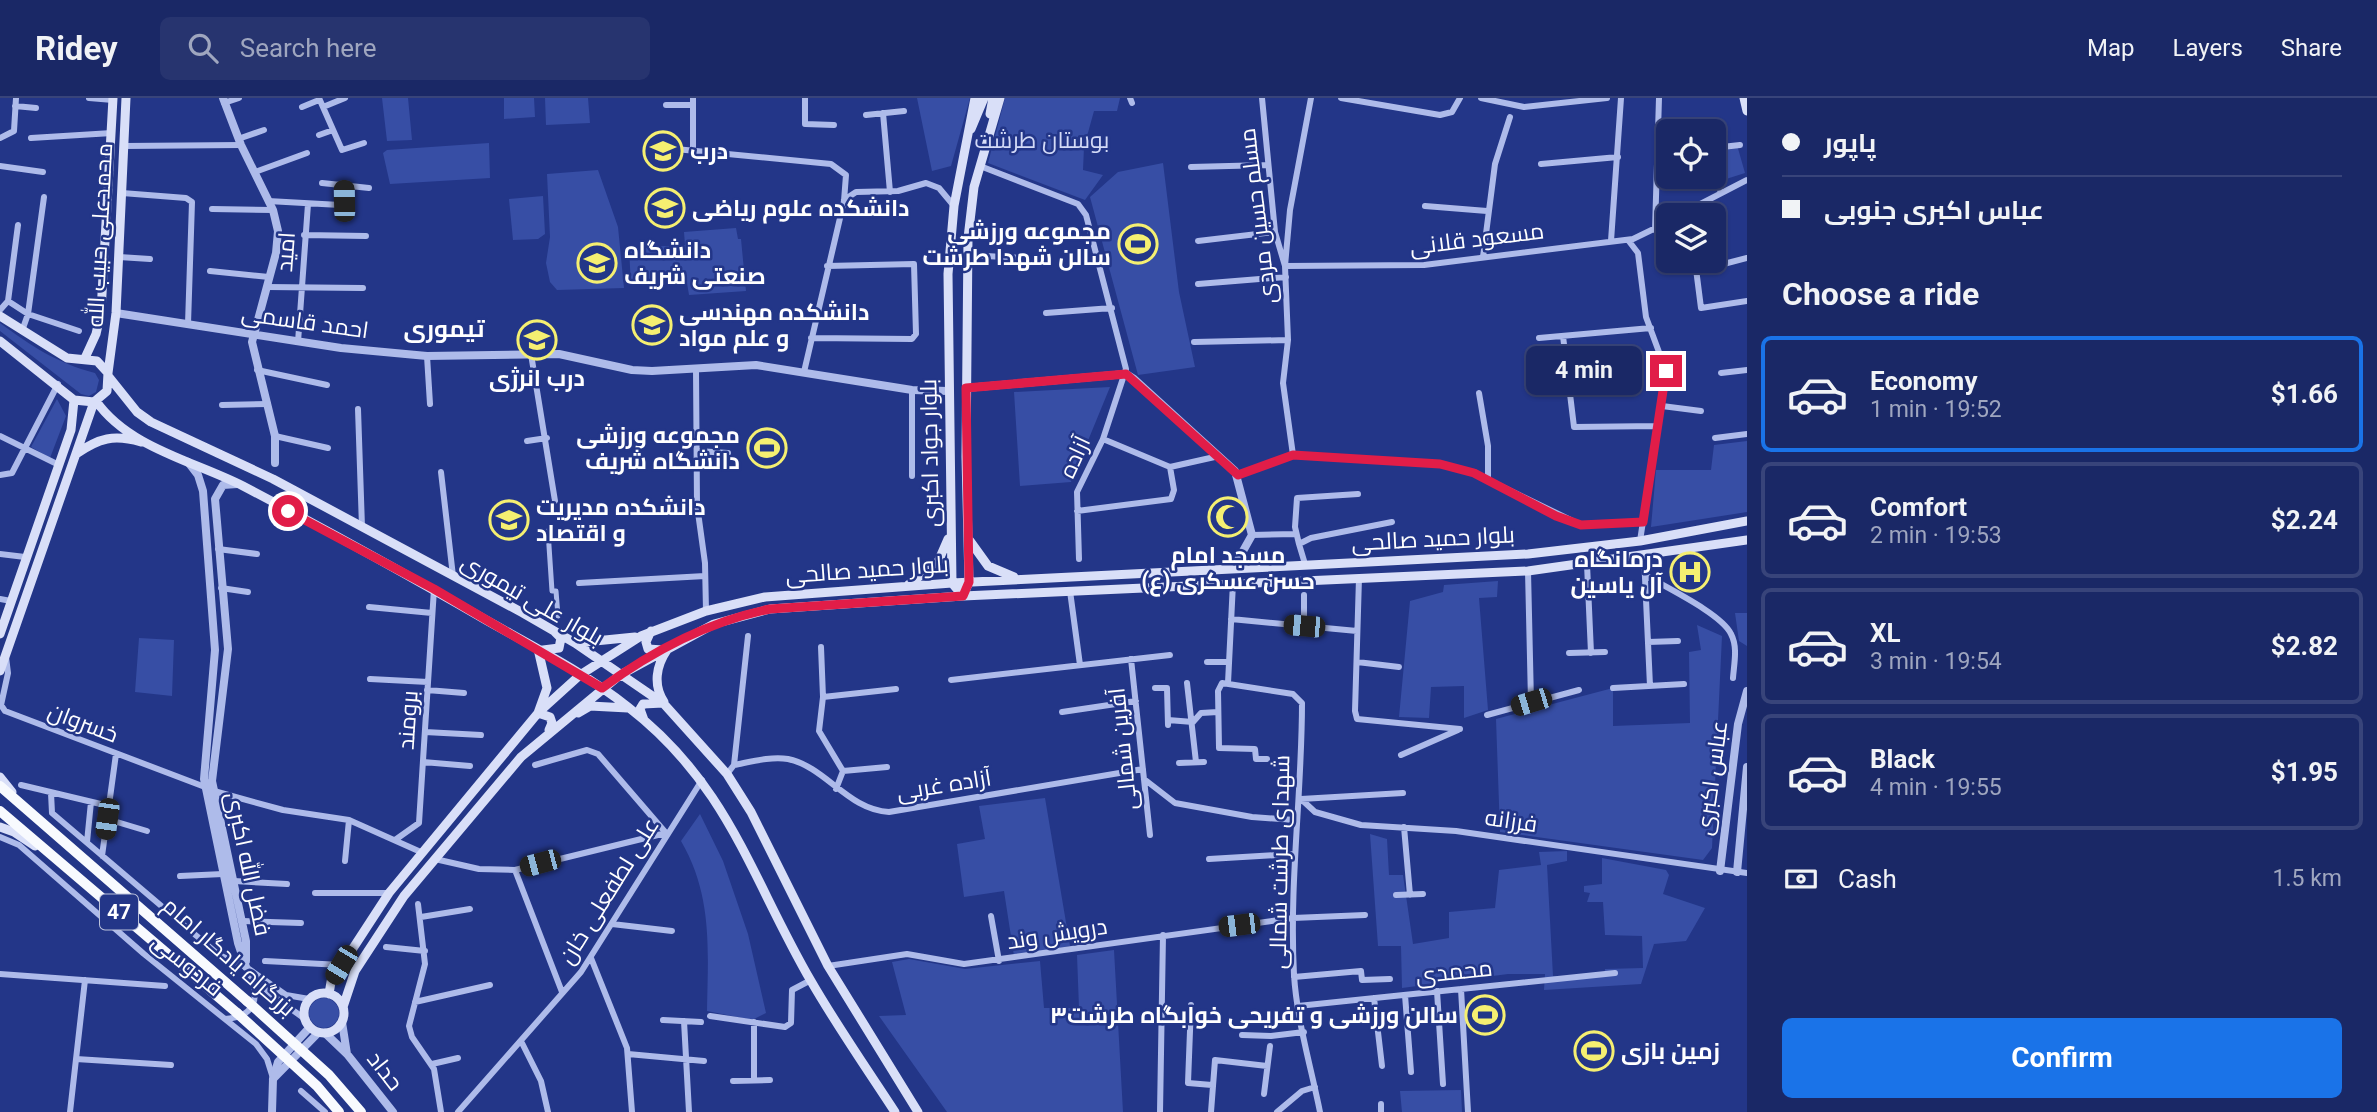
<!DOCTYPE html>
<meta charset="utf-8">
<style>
body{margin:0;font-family:Roboto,Cairo,sans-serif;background:#27346f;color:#f1f3f6;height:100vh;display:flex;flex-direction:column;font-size:26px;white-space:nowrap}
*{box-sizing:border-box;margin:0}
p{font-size:23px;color:#9fa6bf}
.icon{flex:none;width:38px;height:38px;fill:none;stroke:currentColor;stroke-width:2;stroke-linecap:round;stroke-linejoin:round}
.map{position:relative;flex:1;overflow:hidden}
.panel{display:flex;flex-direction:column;background:#1a2866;width:630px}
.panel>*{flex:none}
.hud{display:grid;align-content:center;height:154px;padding:0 35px;background:#1a2866}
.controls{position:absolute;left:1656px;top:21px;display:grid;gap:14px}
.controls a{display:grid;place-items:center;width:70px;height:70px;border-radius:10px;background:#1a2866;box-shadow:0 2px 5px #0004,0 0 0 2px #38447a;font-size:35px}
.end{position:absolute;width:32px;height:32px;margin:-16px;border:9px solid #e11d48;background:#fff;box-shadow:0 0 0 4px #fff}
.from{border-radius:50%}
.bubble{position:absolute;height:49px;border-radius:10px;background:#1a2866;box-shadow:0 2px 5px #0004,0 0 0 2px #38447a;font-size:23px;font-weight:700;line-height:49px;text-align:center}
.car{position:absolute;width:21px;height:42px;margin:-21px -10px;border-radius:9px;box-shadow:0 0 5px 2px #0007;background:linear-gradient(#222 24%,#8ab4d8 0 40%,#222 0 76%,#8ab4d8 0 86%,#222 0)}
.hud b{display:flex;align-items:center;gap:24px;height:66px;font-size:26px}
.hud b+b{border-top:2px solid #38447a}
.hud i{width:18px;height:18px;background:#f1f3f6}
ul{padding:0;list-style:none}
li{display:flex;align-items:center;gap:21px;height:116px;margin:0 14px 10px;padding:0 21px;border:4px solid #38447a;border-radius:10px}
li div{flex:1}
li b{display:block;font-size:26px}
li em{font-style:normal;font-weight:700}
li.active{border-color:#1a73e8}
li>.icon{width:63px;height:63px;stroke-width:1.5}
h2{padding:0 35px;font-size:32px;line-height:84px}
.pay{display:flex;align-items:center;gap:18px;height:77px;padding:0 35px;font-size:26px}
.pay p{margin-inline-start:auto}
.button{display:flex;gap:14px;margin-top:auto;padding:14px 35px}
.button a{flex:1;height:80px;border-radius:10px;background:#1a73e8;color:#fff;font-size:28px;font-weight:700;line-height:80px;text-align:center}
header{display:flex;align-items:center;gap:42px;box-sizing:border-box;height:98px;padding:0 35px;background:#1a2866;border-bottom:2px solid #38447a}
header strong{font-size:33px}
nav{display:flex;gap:38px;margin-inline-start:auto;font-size:24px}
.search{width:490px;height:63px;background:#27346f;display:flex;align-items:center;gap:18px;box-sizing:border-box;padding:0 24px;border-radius:10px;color:#9fa6bf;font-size:26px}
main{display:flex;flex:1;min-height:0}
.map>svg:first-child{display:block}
.green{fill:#374ea5}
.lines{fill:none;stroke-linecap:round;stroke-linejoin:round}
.pedestrian{stroke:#aebbea;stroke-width:5}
.minor{stroke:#aebbea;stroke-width:6}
.tertiary{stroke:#aebbea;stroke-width:8}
.secondary{stroke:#d9dff8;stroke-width:9}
.trunk{stroke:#f8fafe;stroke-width:10}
.trunk-bridge{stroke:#f8fafe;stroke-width:10}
.route{stroke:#e11d48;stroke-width:9}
.labels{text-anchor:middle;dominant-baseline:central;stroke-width:5;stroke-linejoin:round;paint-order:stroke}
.shield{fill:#233688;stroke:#bdc3db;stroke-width:2}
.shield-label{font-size:21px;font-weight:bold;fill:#fff}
.park-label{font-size:23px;fill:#d3daf7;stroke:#233688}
.poi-label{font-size:23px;font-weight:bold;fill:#fff;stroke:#233688;text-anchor:start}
.street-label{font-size:23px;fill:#fff;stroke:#233688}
.neighbourhood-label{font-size:24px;font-weight:bold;fill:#fff;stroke:#233688}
</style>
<header>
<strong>Ridey</strong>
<div class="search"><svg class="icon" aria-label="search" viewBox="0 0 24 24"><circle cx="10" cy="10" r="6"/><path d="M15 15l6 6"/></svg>Search here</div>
<nav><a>Map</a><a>Layers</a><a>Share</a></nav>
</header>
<main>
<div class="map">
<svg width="1747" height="1014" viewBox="0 0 1747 1014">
<rect width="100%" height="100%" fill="#233688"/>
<!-- green -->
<path class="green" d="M382,0H408L412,42L387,43Z
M504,0H534L535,19L504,21Z
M545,0H588L590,25L546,27Z
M917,0H970L951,68L932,73Z
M1005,0H1120L1117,13H1094L1084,49L1083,72L1103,77L1085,102L988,65Z
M489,45L490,80L390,86L383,55L387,52Z
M1737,47L1745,75L1723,82L1715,54Z
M1163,65L1179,194L1195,269L1138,277L1090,99L1118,74Z
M598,72L618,129L624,190L557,192L550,184L546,165L550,139L547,76Z
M543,98L545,136L538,141L513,142L509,101Z
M736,130L738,141H741L746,193L689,197L687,185L631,188L629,150L685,147L684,134Z
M0,225C31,248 57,265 95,275L99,282L96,294L89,298L81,296L0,233Z
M1110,289L1071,384L1020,388L1014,294Z
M57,301L66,318L50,360L31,349Z
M1747,343V414L1651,429L1656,372H1711L1714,347Z
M1498,483L1497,499L1479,500L1488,612L1464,620V588L1431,589L1429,620L1399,619L1410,503L1443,494L1444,487Z
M1735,515H1747V548L1739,543Z
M1697,527L1722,538L1712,750L1703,762L1500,734L1496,621L1613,590V628L1690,625L1689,554L1701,552Z
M139,540L174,542L172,598L135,594Z
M1045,700L1070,848L1014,858L1004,793L964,799L957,746L985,741L979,708Z
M700,716L723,763L748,836L766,915L752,922L707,913C708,852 713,798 681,743Z
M1370,736L1387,741L1389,777H1403L1413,846L1449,840V814L1495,810L1499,772L1541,767L1539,754L1567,753V763L1547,767L1553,878L1604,879L1605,871L1643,870L1642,838L1605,837L1603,804H1587L1590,795L1584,794V788L1602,786V760L1666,772L1669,777L1663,796L1705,810L1686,843L1654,846L1641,886L1544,892L1545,876H1508L1402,890L1401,848H1378Z
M1114,852L1123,1014H947L879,918L906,917L892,864L909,861L965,871L1040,863L1044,910H1079L1077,857Z
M309 915a15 15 0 1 1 30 0a15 15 0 1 1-30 0Z
M1579,940H1608V966H1579Z
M1461,992L1462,1014H1402L1400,993Z"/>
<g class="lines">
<!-- pedestrian -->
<path class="pedestrian" d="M548,433L552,493H556L558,518"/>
<!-- minor -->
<path class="minor" d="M89,0L113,2
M319,0L342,52L364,45
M805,0V26L834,27
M1130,0L1132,5
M1262,0L1275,134L1285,168L1288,242L1283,285L1293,357
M1311,0L1290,112L1285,168L1424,167L1633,141L1668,124
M1341,0L1440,17L1452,14L1460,0
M1481,0L1524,9L1607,0
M224,5L239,0
M666,7H693
M15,8L36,10
M302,9L319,2
M323,9L345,0
M883,15L890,94
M866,17L904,13
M319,37L333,32
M0,40L14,33L16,0
M31,40L112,35
M238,41L264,32
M124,48L241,47
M665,50L831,66L846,77L844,103L804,274
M1713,50L1740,47
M693,52V0
M1541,66L1618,59
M0,68L43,74
M980,68L1078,106L1086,117L1126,271L1103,341L1077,394L1079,461
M1191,69L1267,67
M1713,72L1721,95
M255,74L307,55
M322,85L369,90
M122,95L186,100L192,104L188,226
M44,99L28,216L79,233
M844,102L856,94L898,93L926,85L939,90L954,108
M268,103L340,107L344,103V88
M1425,108L1487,113
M212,111L273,112
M1679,117L1747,82
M1655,132L1659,0
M304,137L366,138
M1628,142L1638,155L1646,219L1666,273L1640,443
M1198,143L1275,134
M1611,143L1621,0
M967,157L1024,160
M119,159L150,161
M1483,159L1495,66L1510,19
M1695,163L1701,210L1747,203
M1716,168L1747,160
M210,173L269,179
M1198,186L1286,179
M267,189L363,190
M8,203L18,127
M0,212L8,203L28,216L22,233
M1046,215L1112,210
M1563,238L1574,329L1658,328
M811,240L912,241L916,236L914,166L827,168
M1539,240L1651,230
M298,244L308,106
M1194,244L1288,242
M531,256L555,403
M427,258L430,306
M696,271L697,407L705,465L706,513
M257,272L327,287
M1721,275L1747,272
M1479,295L1488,348V381
M222,307L268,306
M1662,308L1701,313
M358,311L362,429
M0,338L59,367
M275,338L328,350
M1715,340L1747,336
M1103,341L1170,369L1219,358
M527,343L547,340
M698,353L728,355
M441,374L453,478
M0,377L12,375L58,286
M1238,377L1293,357L1440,366L1474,375L1581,427L1643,424
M912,378V292
M1077,413L1171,401L1174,392L1170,369
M1252,437L1296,436
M1299,446L1295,429L1297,400L1358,396
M218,451L257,456
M0,456L25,459
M1644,458L1650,588
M1305,466L1299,446L1311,440L1392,424
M1587,466L1591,555
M1528,473L1531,604
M1645,477C1665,489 1722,516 1731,536C1738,549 1734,566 1733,580
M1359,480L1355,613L1357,621L1460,631
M579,485L705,478
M221,490L248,494
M1070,493L1080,567
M0,501L11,503
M369,509L432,515
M1231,521L1357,533
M1304,529V497
M1648,544L1678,543
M821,549L823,599L819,633L843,673L836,691
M1569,555L1605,554
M6,559L8,575L1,607L5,613L205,689
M1131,561L1150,737
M1207,564H1228
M1357,564L1399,569
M370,581L428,584
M951,582L1170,557
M1187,585L1196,664
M1228,585L1233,485
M1155,590H1167L1168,627
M1613,590L1684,586
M427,592L464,595
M823,599L896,591
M1062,614L1136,603
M1487,617L1579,592
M1168,622L1193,624
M1193,624L1201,615L1218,614
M425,634L481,637
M1401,657L1458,632
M1267,661H1256L1255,651L1219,650L1218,593L1222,585L1293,596L1302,605C1302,696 1289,785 1294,877C1297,923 1311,969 1320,1014
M423,664L470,668
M1179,665L1204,664
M734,667L748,538
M843,673L887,669
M727,676L734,667C750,664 771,658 788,661C826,669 848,712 889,714L1143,671
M1144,681L1175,705L1252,719L1295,722
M21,687L109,708
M214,693L283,712L349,722L423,755
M51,695L52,715L219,857L246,869L286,897L309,901
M1301,701L1315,714L1361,727L1456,733L1747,775
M1301,701L1403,695
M107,721L147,733
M1404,729L1410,797
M0,739L19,747L144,856L256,946L267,961L273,980
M395,742L419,725L434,491
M87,744L91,704
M102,758L116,656
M435,761L479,771L515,772L666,735L598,656L587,652L535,667
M1209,761L1294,756
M345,763L349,722
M515,772L562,894
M180,778L223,776
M234,783L287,786
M315,795H389
M1396,797L1423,796
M418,806L425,866L409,928L412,939L434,971L441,1014
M991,818L999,863
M421,819L470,811
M243,823L301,825
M612,826L672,833
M386,849L425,853
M591,860L627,950L632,1014
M265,863L341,867
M828,868L907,856L964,866L1293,820L1365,817
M0,876L165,888
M254,879L269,895L305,921
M1294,879L1361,873L1362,882L1390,881
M1461,891L1468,1014
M1437,893L1443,986
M1405,897L1411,974
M1374,900L1382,968
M415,904L490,887
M1191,907L1188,985L1212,987
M1298,908L1615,875
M710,918L785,929L791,925L792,892L811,882
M225,921C253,919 261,902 250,878
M663,922L701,924
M684,923L689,1014
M1242,937L1271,938L1304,934
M521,943L541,983L548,1014
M628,956L704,963
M76,961L171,967
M432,966L458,960
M754,982V924
M733,983L770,982
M301,993L325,1014
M1264,996L1270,948
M1381,1006V1014
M70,1014L85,882
M458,1014L581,874L702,682
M1160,1014L1163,837
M1211,1014L1215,962L1267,968
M1277,1014L1302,993L1315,989"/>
<!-- tertiary -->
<path class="tertiary" d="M223,0L241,47L273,112L278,133L276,155L252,244L275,338V365
M116,215L341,250L427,258L559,256L632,272L652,273L756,267L912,292L948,293
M966,290L1126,276L1134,281L1235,373L1252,437L1234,469
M188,364L198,377L203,393L215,552L204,681L238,845L246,869
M237,386L223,387L215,401L228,551L212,683L246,843V863
M1720,773L1738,626L1747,593
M1737,774L1747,669
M342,924L347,956
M310,929L278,964L273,981L319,934
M325,935L347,956L393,1014
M272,1014L273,981"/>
<!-- secondary -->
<path class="secondary" d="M975,0L954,108L948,176L952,485L963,498L969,484L966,359L968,140L974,89L1000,0
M1744,0L1747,13
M990,16L993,0
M971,31L984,0
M0,218L67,260L97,263L108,275L107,293L94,304L74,302L0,243
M85,260L96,236L101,214L113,0
M108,275L116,215L126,0
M109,279L137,314L151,324L273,381L523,515L575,545L664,606L727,676L751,714L828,868L918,1014
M96,303C129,350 194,363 243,388C325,431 406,476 486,522C534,549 585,575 628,609C729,687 751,780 811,883C837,928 867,971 895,1014
M76,356C99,340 114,336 141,344
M970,443L988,468L1014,479
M908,487L938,464L948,441
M651,533L646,544L648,551L663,552
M0,536L71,332L74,302
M575,545L635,539
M538,551L547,590L538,615L550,619L552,625L549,632
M543,552L559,550L561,540L555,534
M0,573L94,304
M664,604C653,587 656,568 667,552
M578,615L590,608L628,610
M644,622L640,611L643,606L663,605
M0,679L12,694
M0,729L14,734L35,748
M304 915a20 20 0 1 1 40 0a20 20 0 1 1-40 0Z
M329,896L331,884L389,795L538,615L580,577L641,538L706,513L765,499L952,485L1528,456L1640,443L1747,423
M343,909L355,873L404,798L521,659L620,577L714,526L770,511L963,498L1528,473L1747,442"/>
<!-- trunk -->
<path class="trunk" d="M0,688L247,903
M0,713L237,915"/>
<!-- trunk-bridge -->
<path class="trunk-bridge" d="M247,903L329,977L361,1014
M237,915L317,988L339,1014"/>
</g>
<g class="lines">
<!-- route -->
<path class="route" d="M288,413L434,491L602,590C651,554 710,523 770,511L963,498L969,484L966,290L1126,276L1238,377L1293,357L1440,366L1474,375L1556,418L1581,427L1643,424L1666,273"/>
</g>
<!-- icons -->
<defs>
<g id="university-ring" transform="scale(2.0125)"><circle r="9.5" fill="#233688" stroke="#f5ef71" stroke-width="1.5"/><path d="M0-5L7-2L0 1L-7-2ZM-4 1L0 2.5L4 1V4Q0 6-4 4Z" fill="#f5ef71"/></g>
<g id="stadium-ring" transform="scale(2.0125)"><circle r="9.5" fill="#233688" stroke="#f5ef71" stroke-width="1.5"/><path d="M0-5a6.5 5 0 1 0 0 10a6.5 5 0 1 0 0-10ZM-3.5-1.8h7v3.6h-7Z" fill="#f5ef71"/></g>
<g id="mosque-ring" transform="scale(2.0125)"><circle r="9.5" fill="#233688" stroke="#f5ef71" stroke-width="1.5"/><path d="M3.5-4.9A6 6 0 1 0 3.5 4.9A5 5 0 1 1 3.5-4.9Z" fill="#f5ef71"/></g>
<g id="hospital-ring" transform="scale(2.0125)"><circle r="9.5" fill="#233688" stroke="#f5ef71" stroke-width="1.5"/><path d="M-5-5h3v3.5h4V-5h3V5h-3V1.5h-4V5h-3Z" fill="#f5ef71"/></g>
</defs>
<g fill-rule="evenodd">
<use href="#university-ring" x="663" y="53"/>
<use href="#university-ring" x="665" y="110"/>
<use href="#stadium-ring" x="1138" y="146"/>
<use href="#university-ring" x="597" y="165"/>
<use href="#university-ring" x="652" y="227"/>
<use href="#university-ring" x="537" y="242"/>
<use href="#stadium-ring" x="767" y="350"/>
<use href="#mosque-ring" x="1228" y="419"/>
<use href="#university-ring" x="509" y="422"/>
<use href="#hospital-ring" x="1690" y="474"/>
<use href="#stadium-ring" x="1485" y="917"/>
<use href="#stadium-ring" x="1594" y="953"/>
</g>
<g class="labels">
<!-- shield labels -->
<rect class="shield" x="100" y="796.5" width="38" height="35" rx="5"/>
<g class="shield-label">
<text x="119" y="814">47</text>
</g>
<!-- park labels -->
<g class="park-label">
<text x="1042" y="42">بوستان طرشت</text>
</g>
<!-- poi labels -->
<g class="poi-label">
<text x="690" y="53">درب</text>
<text x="692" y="110">دانشکده علوم ریاضی</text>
<text x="1111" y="133" text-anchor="end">مجموعه ورزشی<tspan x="1111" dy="26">سالن شهدا طرشت</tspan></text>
<text x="624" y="152">دانشگاه<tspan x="624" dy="26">صنعتی شریف</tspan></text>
<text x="679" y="214">دانشکده مهندسی<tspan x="679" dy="26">و علم مواد</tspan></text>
<text x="537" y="280" text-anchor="middle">درب انرژی</text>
<text x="740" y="337" text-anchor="end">مجموعه ورزشی<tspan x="740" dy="26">دانشگاه شریف</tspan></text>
<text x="536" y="409">دانشکده مدیریت<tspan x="536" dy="26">و اقتصاد</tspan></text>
<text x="1228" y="457" text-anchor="middle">مسجد امام<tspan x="1228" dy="26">حسن عسکری (ع)</tspan></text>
<text x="1663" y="461" text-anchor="end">درمانگاه<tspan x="1663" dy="26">آل یاسین</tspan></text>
<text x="1458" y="917" text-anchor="end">سالن ورزشی و تفریحی خوابگاه طرشت۳</text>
<text x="1621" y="953">زمین بازی</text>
</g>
<!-- street labels -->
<g class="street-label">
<text transform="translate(1258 118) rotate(-97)">مسلم حسین مردی</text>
<text transform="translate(100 137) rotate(-87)">محمدعلی حبیب الله</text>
<text transform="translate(1477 141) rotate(-7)">مسعود قلانی</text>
<text transform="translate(286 154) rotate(-86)">امید</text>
<text transform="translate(305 224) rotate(8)">احمد قاسمی</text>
<text transform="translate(930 355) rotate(-91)">بلوار جواد اکبری</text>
<text transform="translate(1075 359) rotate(-65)">آزاده</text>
<text transform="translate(1433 441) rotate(-3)">بلوار حمید صالحی</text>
<text transform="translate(867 472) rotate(-4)">بلوار حمید صالحی</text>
<text transform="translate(532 502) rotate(30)">بلوار علی تیموری</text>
<text transform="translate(408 622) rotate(-86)">برومند</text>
<text transform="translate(83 625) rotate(21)">خسروان</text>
<text transform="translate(1123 651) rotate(-96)">آفرین شمالی</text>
<text transform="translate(1712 680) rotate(-82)">عباس اکبری</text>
<text transform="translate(944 687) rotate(-9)">آزاده غربی</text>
<text transform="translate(1511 723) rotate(8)">فرزانه</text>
<text transform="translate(1280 764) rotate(-89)">شهدای طرشت شمالی</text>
<text transform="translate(248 766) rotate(78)">فضل الله اکبری</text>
<text transform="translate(609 793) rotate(-58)">علی لطفعلی خان</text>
<text transform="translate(1057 836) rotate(-9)">درویش‌ وند</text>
<text transform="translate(229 859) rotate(41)">بزرگراه یادگار امام</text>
<text transform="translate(187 867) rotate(39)">فردوسی</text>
<text transform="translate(1454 874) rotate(-6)">محمدی</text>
<text transform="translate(385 973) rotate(52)">حداد</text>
</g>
<!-- neighbourhood labels -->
<g class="neighbourhood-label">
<text x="444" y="231">تیموری</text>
</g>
</g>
</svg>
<div class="controls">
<a><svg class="icon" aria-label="locate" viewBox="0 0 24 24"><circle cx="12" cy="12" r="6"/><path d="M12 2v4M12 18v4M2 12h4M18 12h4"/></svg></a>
<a><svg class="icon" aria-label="layers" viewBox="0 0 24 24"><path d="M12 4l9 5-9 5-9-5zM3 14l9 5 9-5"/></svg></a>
</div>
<i class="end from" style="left:288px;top:413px"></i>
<i class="end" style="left:1666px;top:273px"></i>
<div class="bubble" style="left:1526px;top:248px;width:116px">4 min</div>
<i class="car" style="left:344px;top:103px;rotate:359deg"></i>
<i class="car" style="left:1304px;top:528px;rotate:275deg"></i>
<i class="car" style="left:1531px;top:604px;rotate:253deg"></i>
<i class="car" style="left:107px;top:721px;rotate:188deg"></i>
<i class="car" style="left:540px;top:765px;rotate:255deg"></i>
<i class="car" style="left:1239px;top:827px;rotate:263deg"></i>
<i class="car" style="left:341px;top:867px;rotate:211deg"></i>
</div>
<section class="panel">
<div class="hud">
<b><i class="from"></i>پاپور</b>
<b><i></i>عباس اکبری جنوبی</b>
</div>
<h2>Choose a ride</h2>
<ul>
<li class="active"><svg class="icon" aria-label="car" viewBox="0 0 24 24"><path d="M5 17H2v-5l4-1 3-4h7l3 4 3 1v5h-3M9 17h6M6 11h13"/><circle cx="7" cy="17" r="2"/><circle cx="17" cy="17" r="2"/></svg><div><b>Economy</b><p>1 min · 19:52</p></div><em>$1.66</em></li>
<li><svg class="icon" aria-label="car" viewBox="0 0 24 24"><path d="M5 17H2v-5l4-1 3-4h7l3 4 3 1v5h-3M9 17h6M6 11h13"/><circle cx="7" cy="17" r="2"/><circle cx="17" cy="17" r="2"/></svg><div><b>Comfort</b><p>2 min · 19:53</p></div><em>$2.24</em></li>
<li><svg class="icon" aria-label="car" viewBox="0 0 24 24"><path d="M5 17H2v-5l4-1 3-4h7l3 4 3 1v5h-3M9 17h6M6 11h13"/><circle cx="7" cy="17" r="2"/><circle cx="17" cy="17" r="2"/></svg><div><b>XL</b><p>3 min · 19:54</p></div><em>$2.82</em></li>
<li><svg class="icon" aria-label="car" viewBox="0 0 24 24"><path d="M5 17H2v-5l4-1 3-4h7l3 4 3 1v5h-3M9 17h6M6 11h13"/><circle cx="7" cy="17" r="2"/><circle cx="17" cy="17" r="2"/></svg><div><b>Black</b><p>4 min · 19:55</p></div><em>$1.95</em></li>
</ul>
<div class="pay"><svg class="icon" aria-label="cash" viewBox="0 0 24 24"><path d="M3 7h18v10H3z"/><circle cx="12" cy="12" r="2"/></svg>Cash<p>1.5 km</p></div>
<div class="button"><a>Confirm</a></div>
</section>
</main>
